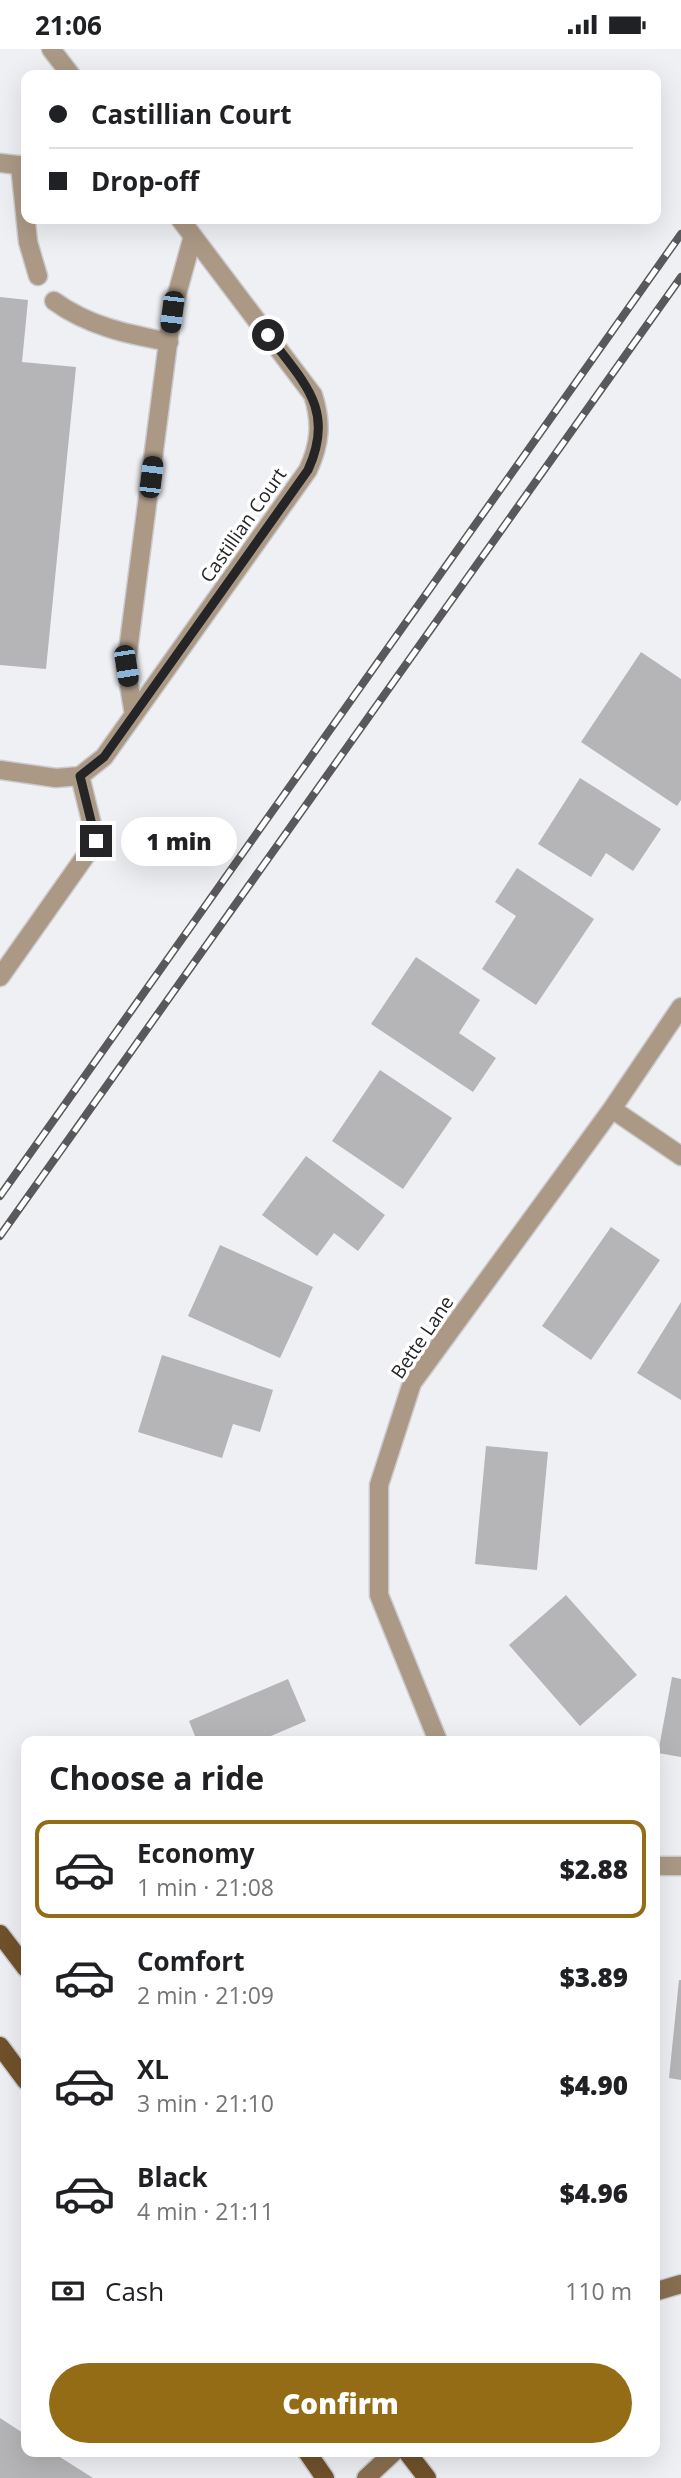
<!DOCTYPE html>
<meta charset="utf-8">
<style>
body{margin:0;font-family:"Open Sans",sans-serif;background:#f2f2f2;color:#202124;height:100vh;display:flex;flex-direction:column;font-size:26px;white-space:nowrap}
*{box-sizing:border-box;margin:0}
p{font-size:23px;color:#757577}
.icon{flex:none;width:38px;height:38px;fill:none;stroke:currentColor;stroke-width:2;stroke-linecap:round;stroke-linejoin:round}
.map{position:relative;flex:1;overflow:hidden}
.side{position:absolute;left:21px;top:1687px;width:639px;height:721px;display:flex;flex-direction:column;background:#fff;border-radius:14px;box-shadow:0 7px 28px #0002}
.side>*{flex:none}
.hud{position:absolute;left:21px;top:21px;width:640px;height:154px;border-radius:14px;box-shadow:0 7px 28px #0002;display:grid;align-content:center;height:154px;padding:0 28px;background:#fff}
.end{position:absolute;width:32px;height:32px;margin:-16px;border:9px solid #252527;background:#fff;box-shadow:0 0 0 4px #fff}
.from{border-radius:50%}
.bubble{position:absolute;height:49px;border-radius:24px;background:#fff;box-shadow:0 7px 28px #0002;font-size:23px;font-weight:800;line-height:49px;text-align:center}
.car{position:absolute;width:21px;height:42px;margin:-21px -10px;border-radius:9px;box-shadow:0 0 5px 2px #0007;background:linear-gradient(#222 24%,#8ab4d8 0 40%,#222 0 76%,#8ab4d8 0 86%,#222 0)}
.hud b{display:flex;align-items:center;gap:24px;height:66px;font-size:26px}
.hud b+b{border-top:2px solid #e0e0e0}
.hud i{width:18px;height:18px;background:#202124}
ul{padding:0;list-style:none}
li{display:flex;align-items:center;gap:21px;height:98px;margin:0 14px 10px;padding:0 14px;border:4px solid transparent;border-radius:14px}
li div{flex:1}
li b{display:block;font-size:26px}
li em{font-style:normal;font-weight:800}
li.on{border-color:#936c15}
li>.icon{width:63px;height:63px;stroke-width:1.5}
h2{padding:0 28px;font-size:32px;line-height:84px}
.pay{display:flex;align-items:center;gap:18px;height:77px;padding:0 28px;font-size:26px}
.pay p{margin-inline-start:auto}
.button{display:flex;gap:14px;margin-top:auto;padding:14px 28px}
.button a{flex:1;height:80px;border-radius:42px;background:#936c15;color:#fff;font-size:28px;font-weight:800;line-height:80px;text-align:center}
.status{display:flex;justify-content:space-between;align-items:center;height:49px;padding:0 35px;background:#fff;direction:ltr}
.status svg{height:19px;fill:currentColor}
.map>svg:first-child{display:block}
.building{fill:#b5b5b8}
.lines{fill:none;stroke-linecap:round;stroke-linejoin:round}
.lane-casing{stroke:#cbcbcf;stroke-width:21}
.street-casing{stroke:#cbcbcf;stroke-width:21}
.secondary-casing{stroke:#cbcbcf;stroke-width:21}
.primary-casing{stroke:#cbcbcf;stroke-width:21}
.lane{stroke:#ab9985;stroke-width:18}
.street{stroke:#ab9985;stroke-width:18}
.secondary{stroke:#896f51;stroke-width:18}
.primary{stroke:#70512b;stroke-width:18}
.rail-casing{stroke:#59595b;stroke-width:8}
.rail{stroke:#fff;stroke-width:5;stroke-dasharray:16;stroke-linecap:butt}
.route{stroke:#252527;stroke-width:9}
.labels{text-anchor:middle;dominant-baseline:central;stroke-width:7;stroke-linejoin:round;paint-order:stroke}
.street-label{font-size:19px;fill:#252527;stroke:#fff}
</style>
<div class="status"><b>21:06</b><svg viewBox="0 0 49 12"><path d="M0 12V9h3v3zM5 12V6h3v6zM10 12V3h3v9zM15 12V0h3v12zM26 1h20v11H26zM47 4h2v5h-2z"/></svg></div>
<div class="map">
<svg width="681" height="2429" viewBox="0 0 681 2429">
<rect width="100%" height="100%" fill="#eff0f4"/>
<!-- building -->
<path class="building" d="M0,248L28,251L22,313L76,318L46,620L0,616Z
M641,603L681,630V751L677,757L581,693Z
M580,729L661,780L633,822L606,804L591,828L538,795Z
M517,819L594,870L536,956L482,920L516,867L495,853Z
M416,908L480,951L459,984L496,1009L473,1043L371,975Z
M380,1021L452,1069L403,1140L332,1092Z
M306,1107L385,1166L358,1202L334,1184L317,1207L262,1166Z
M611,1178L660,1211L591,1311L542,1277Z
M220,1196L313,1238L280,1309L188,1267Z
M681,1253V1351L637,1324Z
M162,1306L273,1341L260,1383L233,1375L222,1409L138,1383Z
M486,1397L548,1403L537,1521L475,1515Z
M566,1546L637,1626L580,1677L509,1596Z
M672,1628L681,1630V1708L658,1704Z
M288,1630L306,1672L271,1687L273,1692H197L189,1672Z
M679,1931H681V2031L669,2029Z
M0,2369L26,2386V2403H52L93,2429H0Z"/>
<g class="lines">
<!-- lane casing -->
<g class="lane-casing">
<path id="lane" d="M20,116L28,193L38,227
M54,252C88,277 127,285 169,293"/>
</g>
<!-- street casing -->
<g class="street-casing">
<path id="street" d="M51,0L71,26
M0,114L26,117
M134,666L126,617L172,263L193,187
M0,721L56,729L80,727L104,708L308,421C320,395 322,374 313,346L180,170
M0,928L96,792L80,727
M612,1060L681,1107
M438,1692L379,1546V1436L412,1334L612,1060L681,958
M654,1817H681"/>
</g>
<!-- secondary casing -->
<g class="secondary-casing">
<path id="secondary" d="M654,2243L681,2235
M366,2429L394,2403"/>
</g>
<!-- primary casing -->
<g class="primary-casing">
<path id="primary" d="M0,1885L26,1919
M0,1997L26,2032
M307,2403L325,2429
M407,2403L427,2429"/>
</g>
<!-- lane -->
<use href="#lane" class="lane"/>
<!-- street -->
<use href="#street" class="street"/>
<!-- secondary -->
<use href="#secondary" class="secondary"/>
<!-- primary -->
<use href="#primary" class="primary"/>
<!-- rail casing -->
<g class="rail-casing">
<path id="rail" d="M0,1147L681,185
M0,1187L681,228"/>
</g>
<!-- rail -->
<use href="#rail" class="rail"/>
</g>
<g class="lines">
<!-- route -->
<path class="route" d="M96,792L80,727L104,708L308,421C336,360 303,333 268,286"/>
</g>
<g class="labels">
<!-- street labels -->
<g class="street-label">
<text transform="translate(243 476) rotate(-55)">Castillian Court</text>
<text transform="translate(422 1288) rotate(-56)">Bette Lane</text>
</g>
</g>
</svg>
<i class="end from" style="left:268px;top:286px"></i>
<i class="end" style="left:96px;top:792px"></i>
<div class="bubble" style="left:121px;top:768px;width:116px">1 min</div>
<i class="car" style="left:172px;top:263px;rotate:187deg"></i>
<i class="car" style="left:151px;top:428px;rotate:7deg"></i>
<i class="car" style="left:126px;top:617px;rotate:171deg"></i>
<div class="hud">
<b><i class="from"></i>Castillian Court</b>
<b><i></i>Drop-off</b>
</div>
<section class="side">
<h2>Choose a ride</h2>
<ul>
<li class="on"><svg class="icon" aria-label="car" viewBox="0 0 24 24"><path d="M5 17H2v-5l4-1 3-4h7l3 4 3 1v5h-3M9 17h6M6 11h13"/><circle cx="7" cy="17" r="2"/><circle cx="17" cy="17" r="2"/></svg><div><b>Economy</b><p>1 min · 21:08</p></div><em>$2.88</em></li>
<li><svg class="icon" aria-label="car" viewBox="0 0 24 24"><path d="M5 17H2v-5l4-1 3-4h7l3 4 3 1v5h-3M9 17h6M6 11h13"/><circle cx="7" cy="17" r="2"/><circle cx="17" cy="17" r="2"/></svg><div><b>Comfort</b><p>2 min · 21:09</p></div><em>$3.89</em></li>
<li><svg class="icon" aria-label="car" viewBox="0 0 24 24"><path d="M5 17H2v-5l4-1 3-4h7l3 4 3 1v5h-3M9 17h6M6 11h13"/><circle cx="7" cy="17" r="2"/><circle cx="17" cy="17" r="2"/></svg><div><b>XL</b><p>3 min · 21:10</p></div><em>$4.90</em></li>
<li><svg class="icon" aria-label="car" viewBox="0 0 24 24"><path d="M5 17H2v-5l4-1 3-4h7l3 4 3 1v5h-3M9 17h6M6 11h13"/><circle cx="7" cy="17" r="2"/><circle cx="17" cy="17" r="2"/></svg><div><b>Black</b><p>4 min · 21:11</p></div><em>$4.96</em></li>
</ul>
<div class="pay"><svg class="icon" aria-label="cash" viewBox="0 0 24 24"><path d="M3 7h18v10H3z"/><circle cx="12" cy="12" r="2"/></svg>Cash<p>110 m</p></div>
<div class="button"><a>Confirm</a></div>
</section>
</div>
